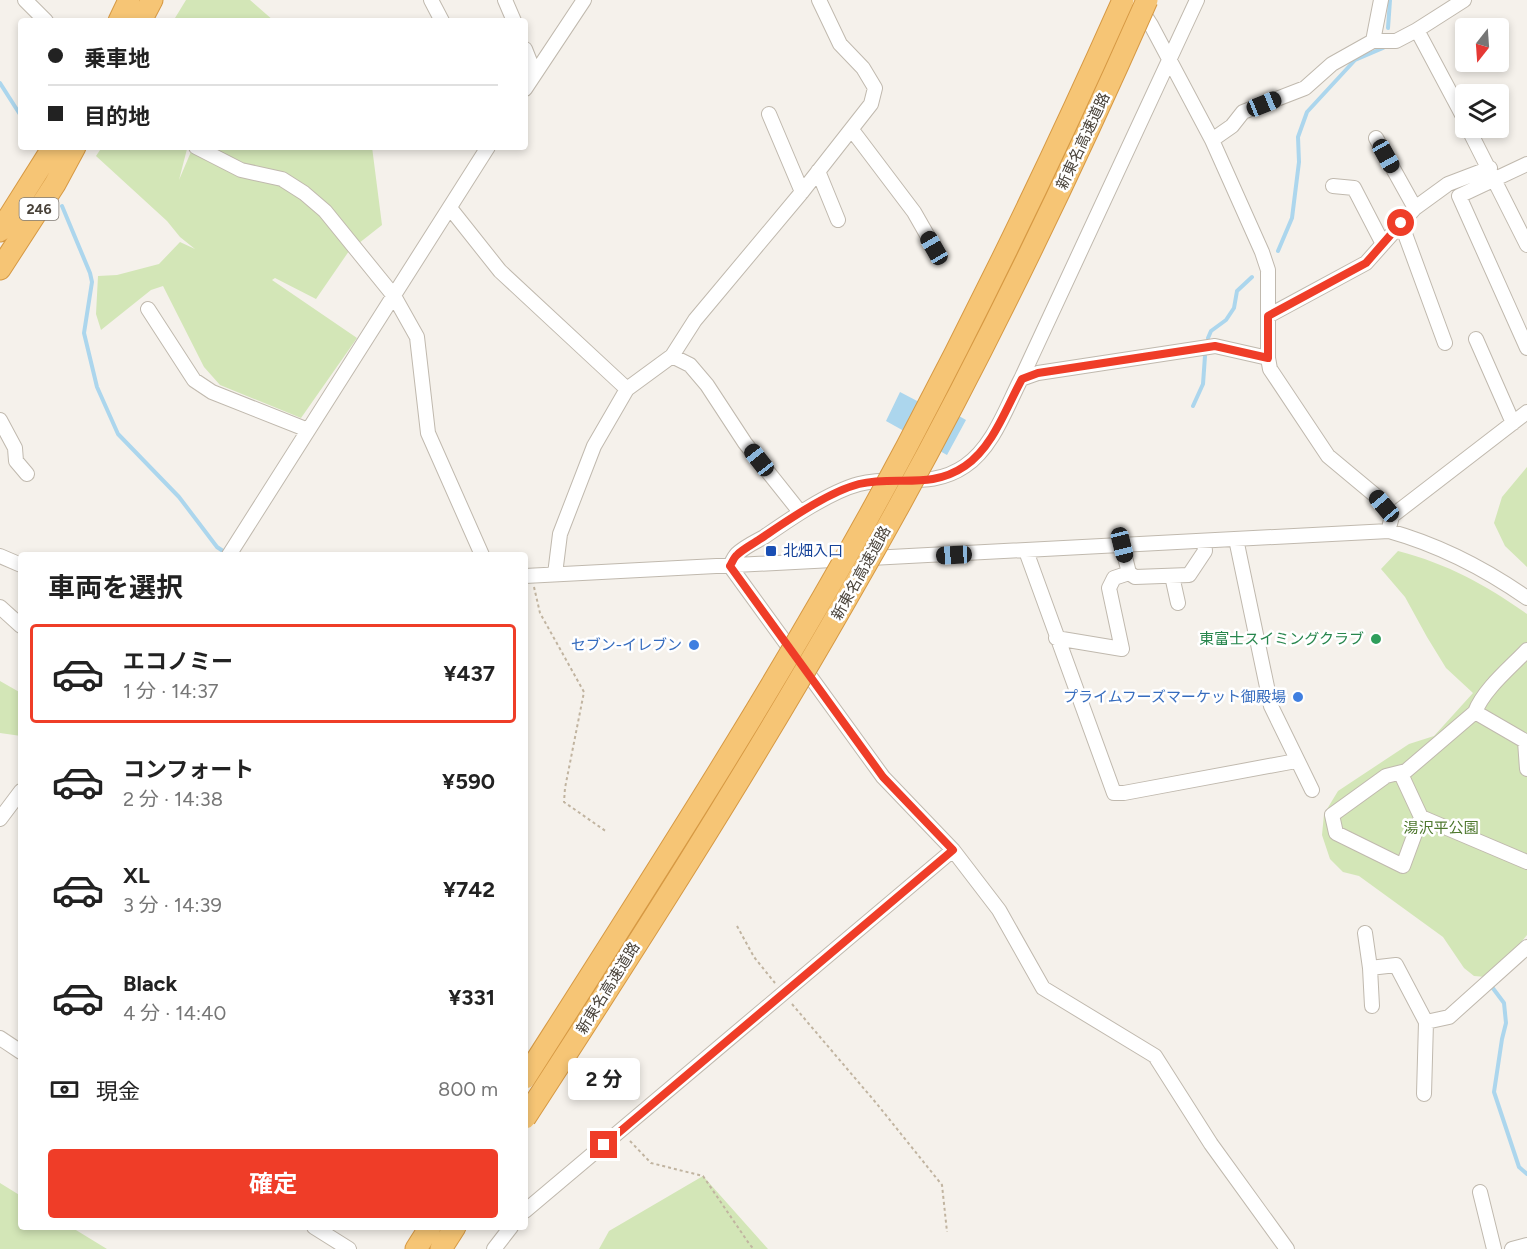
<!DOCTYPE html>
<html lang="ja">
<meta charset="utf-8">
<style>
body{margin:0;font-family:Figtree,"Noto Sans JP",sans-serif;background:#f6f6f6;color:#222;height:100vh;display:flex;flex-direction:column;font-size:22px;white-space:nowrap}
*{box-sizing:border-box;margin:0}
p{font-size:20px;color:#767676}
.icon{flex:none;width:33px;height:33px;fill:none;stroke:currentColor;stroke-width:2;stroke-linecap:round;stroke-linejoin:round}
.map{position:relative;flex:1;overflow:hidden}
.panel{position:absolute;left:18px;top:552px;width:510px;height:678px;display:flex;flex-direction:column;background:#fff;border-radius:6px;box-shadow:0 3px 9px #0003}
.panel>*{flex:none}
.top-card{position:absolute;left:18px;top:18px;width:510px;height:132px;border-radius:6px;box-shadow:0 3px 9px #0003;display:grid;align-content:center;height:132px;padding:0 30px;background:#fff}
.needle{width:39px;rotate:197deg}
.controls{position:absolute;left:1455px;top:18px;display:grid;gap:12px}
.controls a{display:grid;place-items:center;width:54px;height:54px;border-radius:6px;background:#fff;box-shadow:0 3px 9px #0003;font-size:30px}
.end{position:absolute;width:27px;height:27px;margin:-14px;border:8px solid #ef3d28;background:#fff;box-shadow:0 0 0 3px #fff}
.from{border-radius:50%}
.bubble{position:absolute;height:42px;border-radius:6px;background:#fff;box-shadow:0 3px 9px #0003;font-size:20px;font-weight:700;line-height:42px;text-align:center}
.car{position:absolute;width:18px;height:36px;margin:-18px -9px;border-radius:8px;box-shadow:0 0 4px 2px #0007;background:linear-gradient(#222 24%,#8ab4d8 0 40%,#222 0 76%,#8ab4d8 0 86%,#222 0)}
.top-card b{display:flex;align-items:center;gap:21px;height:57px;font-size:22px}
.top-card b+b{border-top:2px solid #e0e0e0}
.top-card i{width:15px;height:15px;background:#222}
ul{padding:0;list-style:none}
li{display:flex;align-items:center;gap:18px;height:99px;margin:0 12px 9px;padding:0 18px;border:3px solid transparent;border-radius:6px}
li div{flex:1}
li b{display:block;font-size:22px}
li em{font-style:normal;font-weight:700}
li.active{border-color:#ef3d28}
li>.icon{width:54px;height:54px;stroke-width:1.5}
h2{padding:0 30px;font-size:27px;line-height:72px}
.pay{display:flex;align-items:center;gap:15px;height:66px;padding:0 30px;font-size:22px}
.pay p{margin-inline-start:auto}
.cta{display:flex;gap:12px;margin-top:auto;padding:12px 30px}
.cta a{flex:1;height:69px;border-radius:6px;background:#ef3d28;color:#fff;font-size:24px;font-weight:700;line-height:69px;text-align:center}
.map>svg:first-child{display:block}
.green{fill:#d3e6b7}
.water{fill:#acd6ed}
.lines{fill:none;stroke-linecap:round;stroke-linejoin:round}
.stream{stroke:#acd6ed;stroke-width:4}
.minor-casing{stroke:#c0b9ae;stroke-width:16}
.highway-casing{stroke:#d69944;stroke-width:23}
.path{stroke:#c1b4a0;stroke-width:2;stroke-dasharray:3 3;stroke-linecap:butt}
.minor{stroke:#fff;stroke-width:14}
.highway{stroke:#f6c575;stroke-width:21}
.highway-bridge-casing{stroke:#d69944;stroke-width:23;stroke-linecap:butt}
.highway-bridge{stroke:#f6c575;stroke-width:21}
.route{stroke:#ef3d28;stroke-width:8}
.transit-dot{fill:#1a4fb4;stroke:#fff;stroke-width:2}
.leisure-dot{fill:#2e9e5b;stroke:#fff;stroke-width:2}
.shop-dot{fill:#3f7fe0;stroke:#fff;stroke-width:2}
.labels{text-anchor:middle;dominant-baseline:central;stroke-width:5;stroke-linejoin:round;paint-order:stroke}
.shield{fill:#fff;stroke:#807b74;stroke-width:1.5}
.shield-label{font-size:14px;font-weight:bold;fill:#494239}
.street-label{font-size:15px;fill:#494239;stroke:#fff}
.transit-label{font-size:15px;fill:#164399;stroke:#fff;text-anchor:start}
.leisure-label{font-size:15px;fill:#27864d;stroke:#fff;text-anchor:end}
.shop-label{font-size:15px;fill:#366cbe;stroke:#fff;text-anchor:end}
.park-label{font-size:15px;fill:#4e782e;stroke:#fff}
</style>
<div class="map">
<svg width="1527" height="1249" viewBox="0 0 1527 1249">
<rect width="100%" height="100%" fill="#f5f1eb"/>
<!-- green -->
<path class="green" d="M186,0H250L274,21H177L175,18Z
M102,147H184L187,149L179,180L193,147H372L382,225L349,251L316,299L275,278L272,280L357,338L301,418L220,385L204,367L163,286L151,290L101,330L96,314L98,276L117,275L159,264L180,242L195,249L180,237L167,221L96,156Z
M1527,467V567L1505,546L1494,523L1502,497Z
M1398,551C1448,564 1486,585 1527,614V935L1500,967L1486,977L1474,976L1464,968L1443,937L1359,876L1343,872L1330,859L1322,835L1324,814L1338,791L1409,744L1434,736L1473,693L1446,668L1427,637L1405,597L1381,569Z
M0,681L21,693V736L0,733Z
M703,1176L768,1249H599L609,1231Z
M0,1183L21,1196V1227H71L107,1249H0Z"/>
<!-- water -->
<path class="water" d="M900,392L921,403L924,396L966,420L947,455L886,421Z"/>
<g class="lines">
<!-- stream -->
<path class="stream" d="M1388,28L1390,0
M0,83L21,116
M62,206L90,273L92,282L84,333L97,387L118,434L179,497L217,547L226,553
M1278,251L1292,218L1299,162L1298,137L1307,112L1355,60L1383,48
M1208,338L1211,331L1226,320L1234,308L1237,291L1252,277
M1193,406L1203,384L1205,356
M1492,987L1504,1003L1506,1023L1502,1039L1494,1092L1519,1167L1527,1174"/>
<!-- minor casing -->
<g class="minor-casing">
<path id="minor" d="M25,0L46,21
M431,0L442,21
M505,0L514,21
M1135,0L1151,25L1212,140L1262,252L1268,270V358L1270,369L1328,456L1376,496L1392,516
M1417,30L1464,0
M1373,41H1396L1417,30L1466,122
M525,49L535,74
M525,89L584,0
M769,114L802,192
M1468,128L1527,245
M852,130L914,212L934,247
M1376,138L1415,208
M1212,140L1232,126L1243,112L1305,88L1332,64L1373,41L1381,0
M196,147L241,170L282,179L304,193L325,211L394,296L417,337L428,433L482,555
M1527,164L1459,196L1527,348
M818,171L838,220
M1333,186L1354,188L1383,244
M450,208L500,271L627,389L672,356L690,365L707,385L745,443L800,512
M1401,223L1445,343
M148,309L194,380L212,392L308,430
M1268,316L1366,263L1415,208L1448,184L1490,168
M1476,339L1513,423
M672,356L695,320L802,192L871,104L875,88L863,68L840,44L819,0
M1268,358L1215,346L1038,373L1021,379C1006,408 993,447 965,466C930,490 897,474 859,484C829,492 790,519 764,537C755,542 744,547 737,554C734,557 732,562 730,566L883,777L953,850L999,910L1043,988L1155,1056L1211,1144L1287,1249
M1021,379L1197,0
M0,420L15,448L16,461L27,474
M1390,524L1392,516L1527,412
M1236,539L1271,706L1312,790
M1122,545L1129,573L1135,577L1189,575L1205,551L1204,541
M1026,551L1114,793H1124L1296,761
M229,555L488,147
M0,556L21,565
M555,574L560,534L594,446L627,389
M525,576L1389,531C1439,545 1484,568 1527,598
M1172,576L1178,603
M0,607L21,626
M1056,638L1122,649L1109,588L1114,578L1129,573
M1475,712L1525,741L1527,769
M1401,774L1421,817L1403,866L1336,833L1332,815L1386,776L1406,771L1475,712C1484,689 1510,668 1527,650
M1421,817L1527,862
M0,819L21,791
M1365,933L1370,968L1372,1006
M1370,968L1396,965L1426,1022L1424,1094
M1426,1022L1449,1017L1527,947
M0,1038L21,1052
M1480,1192L1494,1249
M525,1211L953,850
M314,1227L349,1249
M494,1249L511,1227
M1512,1249L1527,1245"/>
</g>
<!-- highway casing -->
<g class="highway-casing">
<path id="highway" d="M119,21L129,0
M141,21L152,0
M0,231L53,147
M0,269L55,184L75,147
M416,1249L430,1227
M441,1249L455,1227"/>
</g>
<!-- path -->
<path class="path" d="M534,587L540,613L584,692L565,788L564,802L607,832
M737,926L754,957L775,983
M792,1004L877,1104L942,1185L947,1232
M630,1141L651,1163L703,1176L750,1245L754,1249"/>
<!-- minor -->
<use href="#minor" class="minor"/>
<!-- highway -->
<use href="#highway" class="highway"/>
<!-- highway-bridge casing -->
<g class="highway-bridge-casing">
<path id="highway-bridge" d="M525,1078C657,871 791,664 907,446C984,300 1056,151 1123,0
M525,1118C636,947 746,775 847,598C959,405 1057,204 1147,0"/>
</g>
<!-- highway-bridge -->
<use href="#highway-bridge" class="highway-bridge"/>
</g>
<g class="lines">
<!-- route -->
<path class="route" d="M604,1145L953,850L883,777L730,566C732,563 734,557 737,555C743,549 753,544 760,539C787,521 828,492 859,484C897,475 930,490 965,466C993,447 1006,408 1022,379L1038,373L1215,346L1268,358V316L1366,263L1401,223"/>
</g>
<!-- markers -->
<rect class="transit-dot" x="765" y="545" width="12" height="12" rx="3"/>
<circle class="leisure-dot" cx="1376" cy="639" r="6"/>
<g class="shop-dot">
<circle cx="694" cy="645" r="6"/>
<circle cx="1298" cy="697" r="6"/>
</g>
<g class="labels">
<!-- shield labels -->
<rect class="shield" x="19.5" y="198" width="39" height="22" rx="4.5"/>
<g class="shield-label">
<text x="39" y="209">246</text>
</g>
<!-- street labels -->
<g class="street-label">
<text transform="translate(1083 141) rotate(-65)">新東名高速道路</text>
<text transform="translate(861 573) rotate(-61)">新東名高速道路</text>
<text transform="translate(608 988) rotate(-58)">新東名高速道路</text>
</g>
<!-- transit labels -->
<g class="transit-label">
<text x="783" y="551">北畑入口</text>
</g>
<!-- leisure labels -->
<g class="leisure-label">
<text x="1364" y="639">東富士スイミングクラブ</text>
</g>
<!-- shop labels -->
<g class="shop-label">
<text x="682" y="645">セブン-イレブン</text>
<text x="1286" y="697">プライムフーズマーケット御殿場</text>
</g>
<!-- park labels -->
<g class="park-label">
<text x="1441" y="828">湯沢平公園</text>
</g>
</g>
</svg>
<div class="controls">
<a><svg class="needle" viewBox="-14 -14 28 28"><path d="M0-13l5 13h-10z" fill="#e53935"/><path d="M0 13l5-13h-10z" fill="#767676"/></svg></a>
<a><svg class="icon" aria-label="layers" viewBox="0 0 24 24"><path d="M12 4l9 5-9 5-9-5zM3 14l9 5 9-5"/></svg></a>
</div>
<i class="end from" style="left:1401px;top:223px"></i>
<i class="end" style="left:604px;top:1145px"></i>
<div class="bubble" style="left:568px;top:1058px;width:72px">2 分</div>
<i class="car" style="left:1264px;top:104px;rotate:68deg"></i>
<i class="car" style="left:1386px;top:156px;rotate:151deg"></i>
<i class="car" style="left:934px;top:248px;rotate:330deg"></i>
<i class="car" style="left:759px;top:460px;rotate:322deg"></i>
<i class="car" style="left:1384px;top:506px;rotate:320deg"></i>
<i class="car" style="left:1122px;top:545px;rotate:166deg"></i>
<i class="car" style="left:954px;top:555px;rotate:267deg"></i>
<div class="top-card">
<b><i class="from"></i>乗車地</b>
<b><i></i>目的地</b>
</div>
<section class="panel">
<h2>車両を選択</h2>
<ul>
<li class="active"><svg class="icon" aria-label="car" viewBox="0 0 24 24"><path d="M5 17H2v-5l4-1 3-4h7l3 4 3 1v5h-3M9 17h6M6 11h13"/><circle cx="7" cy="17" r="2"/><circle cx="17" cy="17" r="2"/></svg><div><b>エコノミー</b><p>1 分 · 14:37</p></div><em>¥437</em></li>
<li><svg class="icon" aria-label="car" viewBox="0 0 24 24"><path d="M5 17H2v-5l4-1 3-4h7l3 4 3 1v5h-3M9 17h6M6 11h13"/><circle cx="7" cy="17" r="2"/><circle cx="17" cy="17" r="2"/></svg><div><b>コンフォート</b><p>2 分 · 14:38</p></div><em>¥590</em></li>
<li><svg class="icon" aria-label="car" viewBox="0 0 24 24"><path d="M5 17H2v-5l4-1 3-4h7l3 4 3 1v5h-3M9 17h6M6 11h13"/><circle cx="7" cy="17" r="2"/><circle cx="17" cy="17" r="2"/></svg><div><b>XL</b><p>3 分 · 14:39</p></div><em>¥742</em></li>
<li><svg class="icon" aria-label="car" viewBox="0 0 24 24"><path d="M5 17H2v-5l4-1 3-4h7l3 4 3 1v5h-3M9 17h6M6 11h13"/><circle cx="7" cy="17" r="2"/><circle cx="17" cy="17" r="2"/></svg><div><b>Black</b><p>4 分 · 14:40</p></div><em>¥331</em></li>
</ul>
<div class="pay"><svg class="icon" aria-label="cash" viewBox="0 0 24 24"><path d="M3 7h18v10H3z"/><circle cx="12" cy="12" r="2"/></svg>現金<p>800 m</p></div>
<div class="cta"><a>確定</a></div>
</section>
</div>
